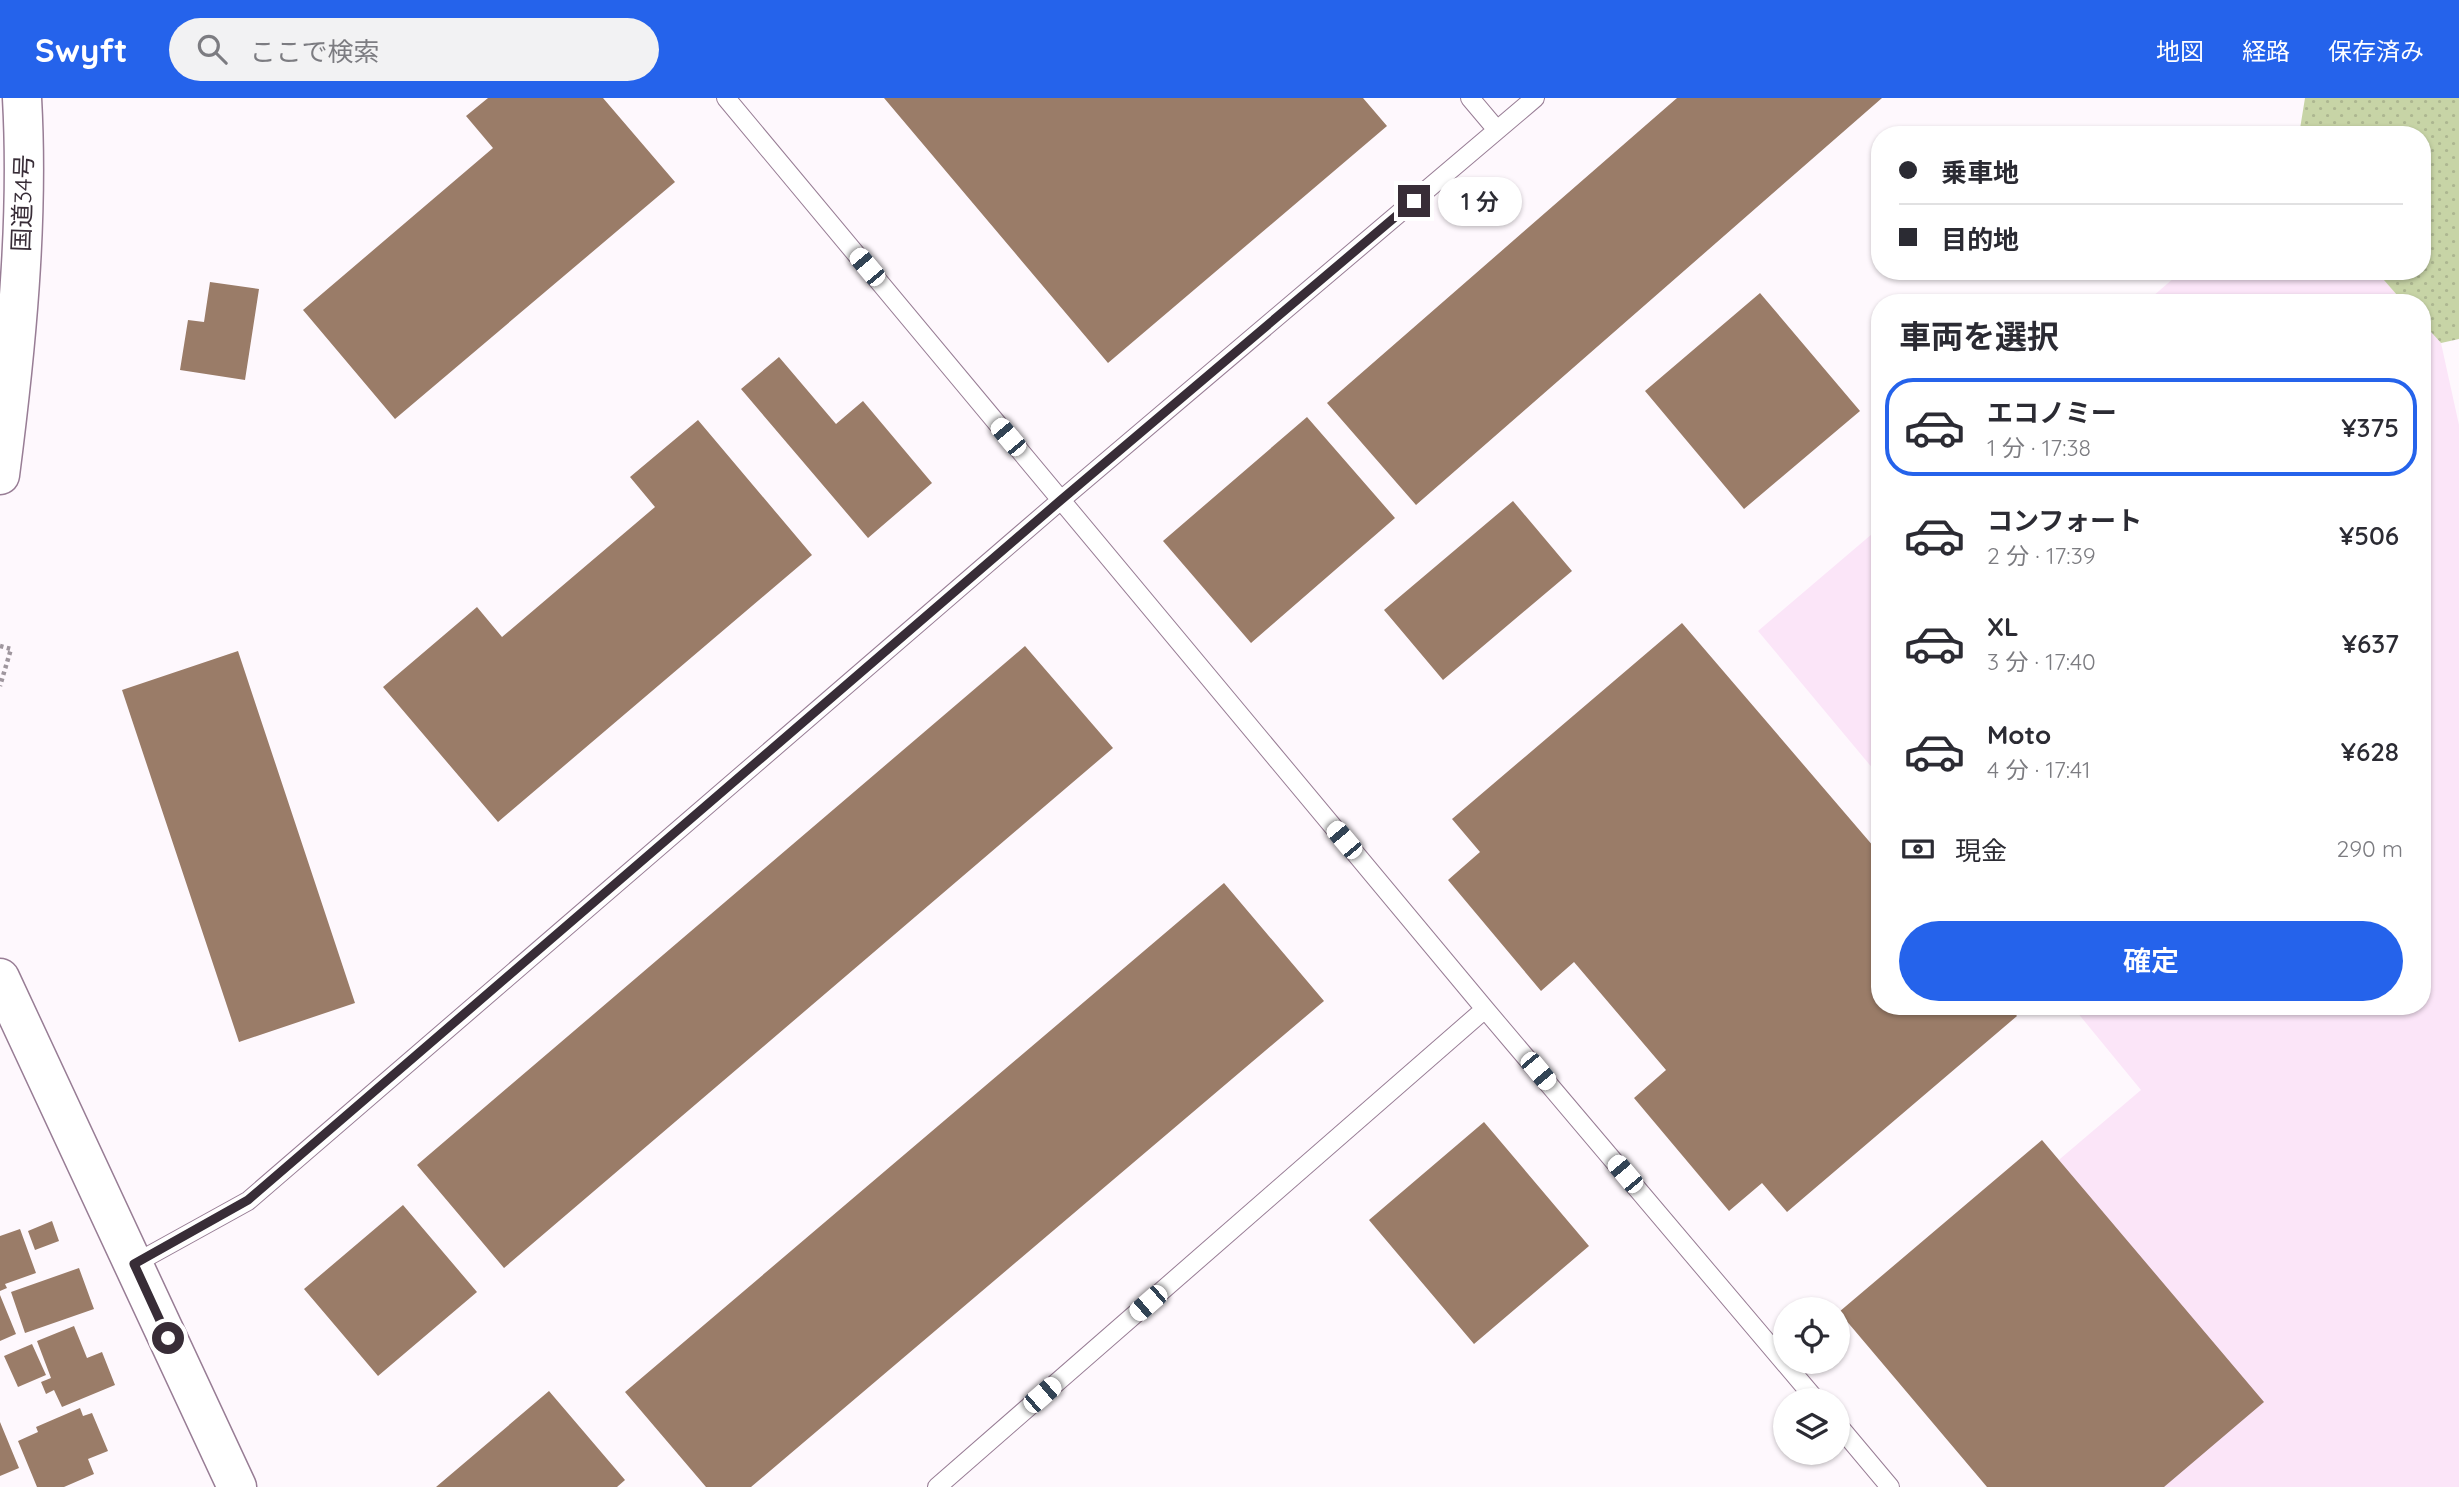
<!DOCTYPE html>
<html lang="ja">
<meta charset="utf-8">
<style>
body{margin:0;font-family:Quicksand,"Noto Sans JP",sans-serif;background:#f2f2f3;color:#2b2b33;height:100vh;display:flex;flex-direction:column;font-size:26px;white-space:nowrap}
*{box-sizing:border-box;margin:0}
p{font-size:23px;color:#7c7c81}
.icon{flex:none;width:38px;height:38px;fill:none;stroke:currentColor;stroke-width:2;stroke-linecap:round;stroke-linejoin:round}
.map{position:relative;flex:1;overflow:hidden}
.drawer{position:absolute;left:1871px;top:196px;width:560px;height:721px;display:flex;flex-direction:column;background:#fff;border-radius:28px;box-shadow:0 2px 5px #0004}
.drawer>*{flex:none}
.guide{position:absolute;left:1871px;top:28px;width:560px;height:154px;border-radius:28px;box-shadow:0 2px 5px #0004;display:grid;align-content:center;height:154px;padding:0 28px;background:#fff}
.buttons{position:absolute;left:1773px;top:1199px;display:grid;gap:14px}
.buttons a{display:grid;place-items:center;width:77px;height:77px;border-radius:50%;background:#fff;box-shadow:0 2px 5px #0004;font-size:35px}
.end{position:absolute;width:32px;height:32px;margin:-16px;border:9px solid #382d37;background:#fff;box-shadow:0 0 0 4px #fff}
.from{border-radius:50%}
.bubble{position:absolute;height:49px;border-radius:24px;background:#fff;box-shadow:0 2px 5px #0004;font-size:23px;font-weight:600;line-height:49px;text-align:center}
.car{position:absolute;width:21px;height:42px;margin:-21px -10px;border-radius:9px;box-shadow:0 0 5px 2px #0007;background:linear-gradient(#fff 24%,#345 0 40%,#fff 0 76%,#345 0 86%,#fff 0)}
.guide b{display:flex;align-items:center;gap:24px;height:66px;font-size:26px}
.guide b+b{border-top:2px solid #e1e1e2}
.guide i{width:18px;height:18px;background:#2b2b33}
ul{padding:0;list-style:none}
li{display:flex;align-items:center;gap:21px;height:98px;margin:0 14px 10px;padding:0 14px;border:4px solid transparent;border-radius:28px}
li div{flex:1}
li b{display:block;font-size:26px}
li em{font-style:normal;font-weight:600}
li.on{border-color:#2563eb}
li>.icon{width:63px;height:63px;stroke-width:1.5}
h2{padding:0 28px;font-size:32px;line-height:84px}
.pay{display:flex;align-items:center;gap:18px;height:77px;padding:0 28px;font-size:26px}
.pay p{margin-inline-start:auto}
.button{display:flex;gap:14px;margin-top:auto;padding:14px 28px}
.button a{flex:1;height:80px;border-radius:42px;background:#2563eb;color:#fff;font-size:28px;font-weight:600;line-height:80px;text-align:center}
header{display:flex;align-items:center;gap:42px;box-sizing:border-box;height:98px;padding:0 35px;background:#2563eb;color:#fff}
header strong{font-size:33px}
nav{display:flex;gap:38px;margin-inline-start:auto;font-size:24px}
.search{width:490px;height:63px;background:#f2f2f3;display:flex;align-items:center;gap:18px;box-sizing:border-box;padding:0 24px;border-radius:38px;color:#7c7c81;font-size:26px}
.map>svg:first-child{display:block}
.built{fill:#fbe5f8}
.grass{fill:url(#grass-dots)}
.building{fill:#9a7c68}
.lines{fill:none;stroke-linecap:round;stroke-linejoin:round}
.service-casing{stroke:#987d95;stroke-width:20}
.tertiary-casing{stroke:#987d95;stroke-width:41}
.trunk-casing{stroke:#987d95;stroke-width:41}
.path{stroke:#9f969e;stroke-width:4.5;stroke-dasharray:3.5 3.5;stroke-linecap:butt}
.service{stroke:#fff;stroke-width:18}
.tertiary{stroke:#fff;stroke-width:38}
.trunk{stroke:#fff;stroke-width:38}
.route{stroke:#382d37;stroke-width:9}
.labels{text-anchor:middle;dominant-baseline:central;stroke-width:7;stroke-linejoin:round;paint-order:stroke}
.street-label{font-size:24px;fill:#382d37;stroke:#fff}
</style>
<header>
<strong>Swyft</strong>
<div class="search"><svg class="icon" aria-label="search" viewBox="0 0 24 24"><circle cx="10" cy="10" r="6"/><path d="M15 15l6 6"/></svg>ここで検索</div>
<nav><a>地図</a><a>経路</a><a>保存済み</a></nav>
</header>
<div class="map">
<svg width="2459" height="1389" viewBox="0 0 2459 1389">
<defs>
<pattern id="grass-dots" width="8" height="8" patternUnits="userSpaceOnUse" patternTransform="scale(1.75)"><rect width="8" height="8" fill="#c7d4a6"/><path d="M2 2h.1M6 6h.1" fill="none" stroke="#acb690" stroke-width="1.8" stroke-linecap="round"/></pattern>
</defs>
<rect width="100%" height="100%" fill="#fef8fd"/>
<!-- built -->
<path class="built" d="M2182,173H2376L2404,205H2145Z
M2422,224L2441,245L2459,327V1389H2028L1878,1216L2141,992L2072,908H2422Z
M1879,430V678L1758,533Z"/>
<!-- grass -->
<path class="grass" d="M2305,0H2459V241L2441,245L2422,224V205H2404L2376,173H2422V37H2299Z"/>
<!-- building -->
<path class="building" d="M488,0H603L675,84L395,321L303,212L493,50L466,18Z
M884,0H1363L1387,28L1108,265Z
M1677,0H1882L1416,407L1327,305Z
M210,184L259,191L245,282L180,272L188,222L204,224Z
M1760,195L1860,313L1744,411L1645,293Z
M779,259L836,326L863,303L932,385L868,440L741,291Z
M1307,319L1395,420L1251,545L1163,443Z
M698,322L812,457L498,724L383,589L477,509L502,539L655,409L630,379Z
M1513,403L1572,473L1443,582L1384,512Z
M1682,525L1880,756V908H2009L2017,918L1787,1114L1762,1085L1729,1113L1634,1000L1666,972L1574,864L1541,893L1448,782L1480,754L1452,721Z
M1025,548L1113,650L504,1170L417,1067Z
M238,553L355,905L239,944L122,592Z
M1224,785L1324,903L751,1389H706L625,1294Z
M1484,1024L1589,1148L1474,1246L1369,1122Z
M2042,1042L2264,1304L2164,1389H1987L1839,1214Z
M403,1107L477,1194L378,1278L304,1191Z
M52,1123L59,1143L35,1152L28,1133Z
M20,1131L36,1175L5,1186L7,1190L0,1193V1138Z
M79,1170L94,1211L25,1235L11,1194Z
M0,1197L16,1236L0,1243Z
M74,1228L87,1260L102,1254L115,1287L62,1309L54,1292L46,1296L41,1284L51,1280L37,1243Z
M32,1246L46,1277L18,1289L4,1258Z
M549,1293L625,1382L617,1389H436Z
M80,1310L83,1318L92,1315L108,1353L88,1361L94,1376L64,1389H37L18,1343L38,1334L36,1329Z
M0,1324L19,1370L0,1378Z"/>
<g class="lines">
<!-- service casing -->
<g class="service-casing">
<path id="service" d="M726,0L1485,911L1816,1302
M1470,0L1497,32
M134,1166L248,1103L1061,402L1535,0
M1838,1327L1890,1389
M937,1389L1485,911"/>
</g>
<!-- tertiary casing -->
<g class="tertiary-casing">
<path id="tertiary" d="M0,880L237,1389"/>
</g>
<!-- trunk casing -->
<g class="trunk-casing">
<path id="trunk" d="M0,377C16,253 29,124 22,0"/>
</g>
<!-- path -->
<path class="path" d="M0,548L11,551L0,588"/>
<!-- service -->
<use href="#service" class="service"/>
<!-- tertiary -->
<use href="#tertiary" class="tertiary"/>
<!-- trunk -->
<use href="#trunk" class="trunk"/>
</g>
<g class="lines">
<!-- route -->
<path class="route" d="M168,1240L134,1166L248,1102L1061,402L1414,103"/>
</g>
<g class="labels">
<!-- street labels -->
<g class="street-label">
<text transform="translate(22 105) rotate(-88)">国道34号</text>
</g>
</g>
</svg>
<div class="buttons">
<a><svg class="icon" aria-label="locate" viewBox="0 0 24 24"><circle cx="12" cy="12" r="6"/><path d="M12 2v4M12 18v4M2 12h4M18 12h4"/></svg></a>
<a><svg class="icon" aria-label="layers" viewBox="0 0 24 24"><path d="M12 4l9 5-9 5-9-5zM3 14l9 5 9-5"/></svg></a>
</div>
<i class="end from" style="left:168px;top:1240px"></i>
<i class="end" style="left:1414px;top:103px"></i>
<div class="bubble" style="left:1438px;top:79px;width:84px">1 分</div>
<i class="car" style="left:867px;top:169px;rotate:320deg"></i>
<i class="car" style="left:1008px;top:339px;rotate:320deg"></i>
<i class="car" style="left:1344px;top:742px;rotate:320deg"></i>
<i class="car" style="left:1538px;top:973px;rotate:140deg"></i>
<i class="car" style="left:1625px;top:1076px;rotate:320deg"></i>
<i class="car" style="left:1148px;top:1205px;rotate:229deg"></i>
<i class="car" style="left:1042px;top:1297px;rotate:49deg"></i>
<div class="guide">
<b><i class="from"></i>乗車地</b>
<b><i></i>目的地</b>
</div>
<section class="drawer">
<h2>車両を選択</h2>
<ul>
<li class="on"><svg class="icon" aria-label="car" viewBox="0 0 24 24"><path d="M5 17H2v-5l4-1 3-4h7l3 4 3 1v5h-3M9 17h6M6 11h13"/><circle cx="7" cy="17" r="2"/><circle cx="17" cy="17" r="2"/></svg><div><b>エコノミー</b><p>1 分 · 17:38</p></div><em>¥375</em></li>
<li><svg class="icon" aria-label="car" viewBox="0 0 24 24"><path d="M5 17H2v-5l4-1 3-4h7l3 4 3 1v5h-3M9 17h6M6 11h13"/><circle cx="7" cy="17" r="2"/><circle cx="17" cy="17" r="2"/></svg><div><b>コンフォート</b><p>2 分 · 17:39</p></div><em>¥506</em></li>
<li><svg class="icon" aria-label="car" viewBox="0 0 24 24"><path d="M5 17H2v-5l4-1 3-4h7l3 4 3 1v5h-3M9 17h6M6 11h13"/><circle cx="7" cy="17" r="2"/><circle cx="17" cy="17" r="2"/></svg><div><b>XL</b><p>3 分 · 17:40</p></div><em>¥637</em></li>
<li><svg class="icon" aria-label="car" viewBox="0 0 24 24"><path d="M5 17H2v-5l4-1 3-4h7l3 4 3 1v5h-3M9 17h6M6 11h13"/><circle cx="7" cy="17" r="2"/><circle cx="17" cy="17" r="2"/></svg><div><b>Moto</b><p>4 分 · 17:41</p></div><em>¥628</em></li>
</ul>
<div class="pay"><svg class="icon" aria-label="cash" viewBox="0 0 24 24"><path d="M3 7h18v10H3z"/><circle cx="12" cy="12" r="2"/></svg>現金<p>290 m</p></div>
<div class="button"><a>確定</a></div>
</section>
</div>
